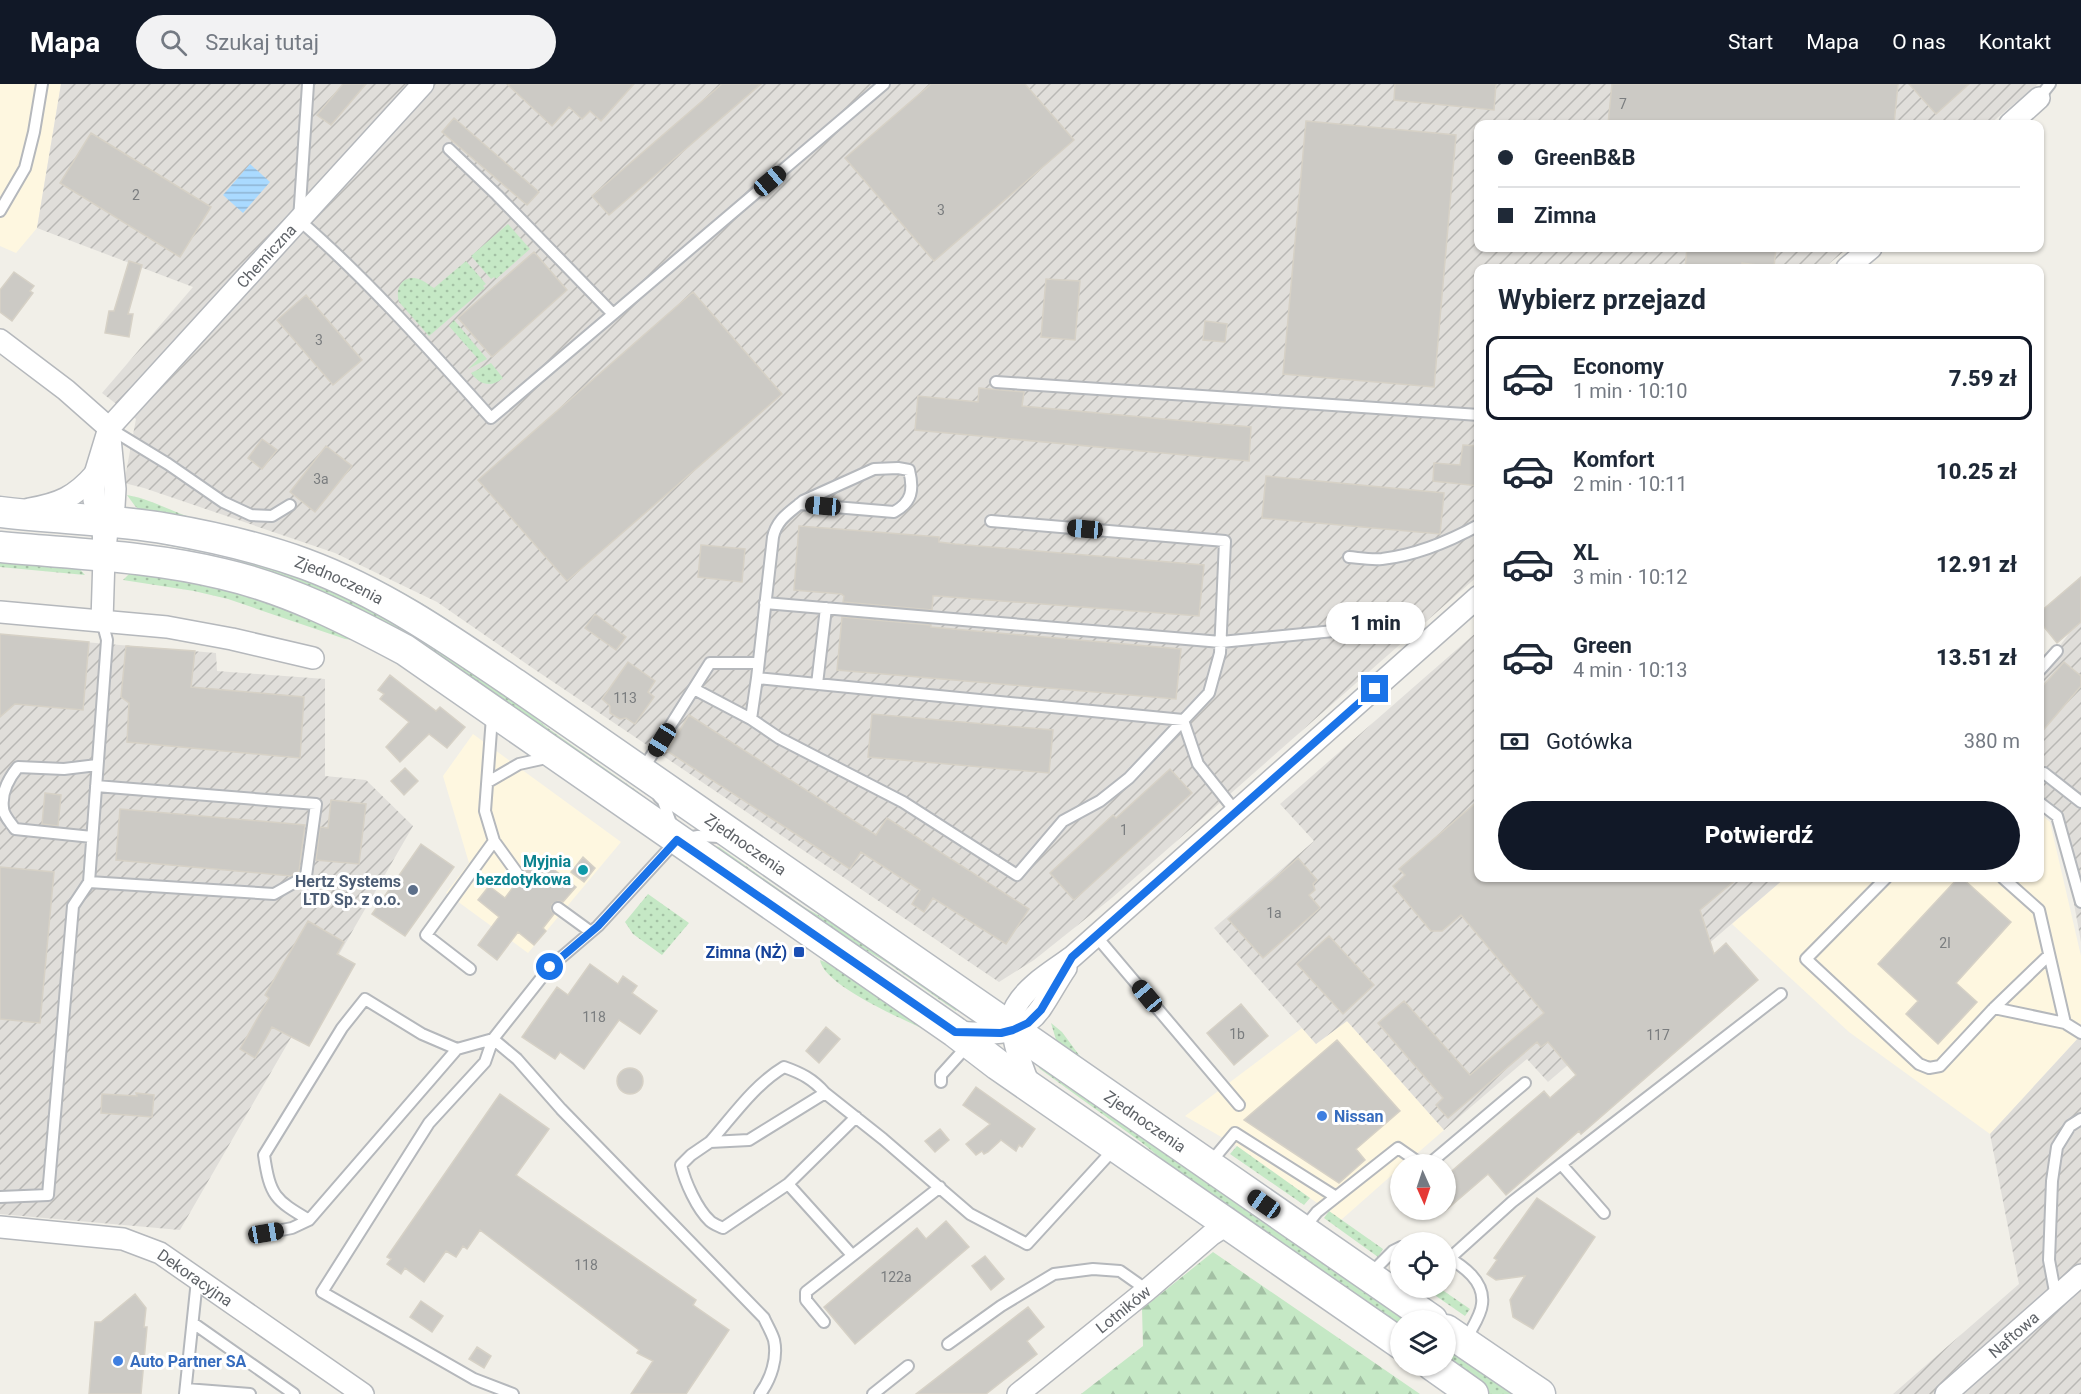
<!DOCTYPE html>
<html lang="pl">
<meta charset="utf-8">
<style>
body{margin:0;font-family:Roboto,sans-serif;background:#f2f2f3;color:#1f2937;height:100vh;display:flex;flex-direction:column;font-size:22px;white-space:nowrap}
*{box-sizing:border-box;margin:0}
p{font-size:20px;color:#747a83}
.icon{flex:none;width:33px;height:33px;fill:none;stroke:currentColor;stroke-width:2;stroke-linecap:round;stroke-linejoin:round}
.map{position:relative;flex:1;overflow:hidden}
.sheet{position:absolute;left:1474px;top:180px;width:570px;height:618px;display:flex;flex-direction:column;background:#fff;border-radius:12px;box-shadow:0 2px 4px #0004}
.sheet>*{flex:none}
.hud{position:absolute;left:1474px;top:36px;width:570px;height:132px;border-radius:12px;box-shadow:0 2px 4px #0004;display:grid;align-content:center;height:132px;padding:0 24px;background:#fff}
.needle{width:39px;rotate:177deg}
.tools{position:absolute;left:1390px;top:1070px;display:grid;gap:12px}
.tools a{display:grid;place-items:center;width:66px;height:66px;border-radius:50%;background:#fff;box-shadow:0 2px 4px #0004;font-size:30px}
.end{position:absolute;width:27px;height:27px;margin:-14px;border:8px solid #1a73e8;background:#fff;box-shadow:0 0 0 3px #fff}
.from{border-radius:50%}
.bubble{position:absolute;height:42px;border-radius:21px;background:#fff;box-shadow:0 2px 4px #0004;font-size:20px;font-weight:800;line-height:42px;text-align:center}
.car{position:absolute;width:18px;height:36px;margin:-18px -9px;border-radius:8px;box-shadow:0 0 4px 2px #0007;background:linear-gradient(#222 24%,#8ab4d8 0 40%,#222 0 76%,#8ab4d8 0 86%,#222 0)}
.hud b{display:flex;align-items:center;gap:21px;height:57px;font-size:22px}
.hud b+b{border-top:2px solid #e0e1e3}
.hud i{width:15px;height:15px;background:#1f2937}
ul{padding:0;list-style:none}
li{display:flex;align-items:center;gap:18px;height:84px;margin:0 12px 9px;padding:0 12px;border:3px solid transparent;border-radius:12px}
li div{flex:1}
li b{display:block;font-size:22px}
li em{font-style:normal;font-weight:800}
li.active{border-color:#111827}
li>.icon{width:54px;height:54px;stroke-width:1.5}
h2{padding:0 24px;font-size:27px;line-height:72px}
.pay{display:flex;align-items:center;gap:15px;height:66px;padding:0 24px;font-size:22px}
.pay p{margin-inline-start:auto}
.primary-button{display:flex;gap:12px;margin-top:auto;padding:12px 24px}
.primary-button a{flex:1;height:69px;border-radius:36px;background:#111827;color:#fff;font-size:24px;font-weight:800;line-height:69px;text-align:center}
header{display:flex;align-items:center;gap:36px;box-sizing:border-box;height:84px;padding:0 30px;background:#111827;color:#fff}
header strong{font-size:28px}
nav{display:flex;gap:33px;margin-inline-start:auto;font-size:21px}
.search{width:420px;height:54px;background:#f2f2f3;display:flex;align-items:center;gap:15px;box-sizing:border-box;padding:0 21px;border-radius:33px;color:#747a83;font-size:22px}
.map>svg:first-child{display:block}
.commercial{fill:#fef7e0}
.industrial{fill:url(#industrial-furrows)}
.grass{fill:url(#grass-dots)}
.forest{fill:url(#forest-firs)}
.water{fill:url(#water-rules)}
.building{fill:#cccac5;stroke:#d6d1c6;stroke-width:1.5}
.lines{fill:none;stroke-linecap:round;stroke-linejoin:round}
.lane-casing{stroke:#b5b8bc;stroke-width:14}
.street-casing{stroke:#b5b8bc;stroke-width:24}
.secondary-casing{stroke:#b6babf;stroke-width:33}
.lane{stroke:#fff;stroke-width:10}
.street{stroke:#fff;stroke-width:21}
.secondary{stroke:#fff;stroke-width:30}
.route{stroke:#1a73e8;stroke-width:8}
.culture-dot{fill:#0f9aa8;stroke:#fff;stroke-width:2}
.service-dot{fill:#5c6f8a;stroke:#fff;stroke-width:2}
.transit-dot{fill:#1a4fb4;stroke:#fff;stroke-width:2}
.shop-dot{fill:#3f7fe0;stroke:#fff;stroke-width:2}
.labels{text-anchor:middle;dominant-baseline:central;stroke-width:6;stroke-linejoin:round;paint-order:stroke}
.number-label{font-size:14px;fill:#7a7d7f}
.street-label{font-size:16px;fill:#5f6368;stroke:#fff}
.culture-label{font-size:16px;font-weight:bold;fill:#0d838f;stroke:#fff;text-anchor:end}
.service-label{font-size:16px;font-weight:bold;fill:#4e5e75;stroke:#fff;text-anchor:end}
.transit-label{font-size:16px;font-weight:bold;fill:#164399;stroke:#fff;text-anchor:end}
.shop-label{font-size:16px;font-weight:bold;fill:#366cbe;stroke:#fff;text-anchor:start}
</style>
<header>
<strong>Mapa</strong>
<div class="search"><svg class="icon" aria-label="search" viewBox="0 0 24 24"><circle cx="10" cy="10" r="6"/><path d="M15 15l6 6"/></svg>Szukaj tutaj</div>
<nav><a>Start</a><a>Mapa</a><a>O nas</a><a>Kontakt</a></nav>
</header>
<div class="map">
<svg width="2081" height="1310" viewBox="0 0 2081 1310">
<defs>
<pattern id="industrial-furrows" width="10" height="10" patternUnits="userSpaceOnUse" patternTransform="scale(1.5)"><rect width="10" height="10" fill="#e0deda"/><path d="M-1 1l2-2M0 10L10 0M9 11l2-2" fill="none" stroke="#b9b8b5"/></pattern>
<pattern id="grass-dots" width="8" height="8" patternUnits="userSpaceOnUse" patternTransform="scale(1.5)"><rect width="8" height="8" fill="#c5e8c5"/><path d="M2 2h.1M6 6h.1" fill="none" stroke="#a3c0a4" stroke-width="1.8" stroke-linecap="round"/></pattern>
<pattern id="forest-firs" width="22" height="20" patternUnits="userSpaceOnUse" patternTransform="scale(1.5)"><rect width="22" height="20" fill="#c5e8c5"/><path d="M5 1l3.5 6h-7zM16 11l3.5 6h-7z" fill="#a3c0a4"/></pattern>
<pattern id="water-rules" width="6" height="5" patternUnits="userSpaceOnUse" patternTransform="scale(1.5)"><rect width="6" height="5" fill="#aadaff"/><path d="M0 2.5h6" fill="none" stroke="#8eb4d2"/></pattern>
</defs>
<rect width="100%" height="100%" fill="#f1efe8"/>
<!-- commercial -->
<path class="commercial" d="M0,0H61L37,144L16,169L0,162Z
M473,650L621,758L528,869L446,809L469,779L443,692Z
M2040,730L2050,738L2081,872V951L1990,1050L1849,948L1732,840L1785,794H2040Z
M1347,937L1444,1046L1405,1080H1401V1083L1341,1136L1237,1062L1185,1032L1302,944L1316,960Z"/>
<!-- industrial -->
<path class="industrial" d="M61,0H2038L1990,40H1479V164H1848L1824,184H1479V491L1113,813L1034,876L999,898L531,583L437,518L335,469L144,404L124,399L136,335L102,309L193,203L37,144Z
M2081,533V858L2058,732L2040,719V589Z
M1479,546V794H1785L1548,998L1527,975L1444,1046L1347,937L1316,960L1214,844L1314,757L1280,720Z
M0,551L216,569L217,587L325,595V692L366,696L413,742L180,1146L0,1130Z
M2081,951V1310H1893L2019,1200L1990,1050Z"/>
<!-- grass -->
<path class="grass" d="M508,140L530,165L496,195L494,193L491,195L471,172Z
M466,177L486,200L483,202L485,204L429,252L399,218C394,202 405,189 421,196C426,198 430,202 434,204Z
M454,236L487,275L468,285L478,275L449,242Z
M491,279L503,294C491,304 480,301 471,289Z
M127,411C151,415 172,428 196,435C243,448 291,459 336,477C413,506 481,558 547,605L492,572L145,431L135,422Z
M144,449L328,499L487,594L549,645L637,707L653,720L300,500L228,473L135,455Z
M0,472L76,481L85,491L0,483Z
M138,486L257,510L362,557L345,555L228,515L194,507L123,496L130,489Z
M708,760L719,763L804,823L876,864L960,920L956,927L889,880L839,850Z
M648,810L689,839L662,871L633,850L625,838Z
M820,876L830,880L934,950C910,938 824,903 820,876Z
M1051,939L1062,948L1082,975L1207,1063L1057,959Z
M1034,977L1414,1236H1401V1249L1212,1116L1141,1058L1040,985Z
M1237,1062L1310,1114L1304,1121L1230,1070Z
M1329,1127L1383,1165L1378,1173L1324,1134Z
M1423,1203H1438L1470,1225L1465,1232Z
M1446,1259L1521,1310H1488L1446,1281Z"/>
<!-- forest -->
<path class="forest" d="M1213,1168L1420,1310H1081L1143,1262L1142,1225Z"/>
<!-- water -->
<path class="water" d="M250,80L270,98L243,129L223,111Z"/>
<!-- building -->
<path class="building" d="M343,0H366L331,41L317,31Z
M507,0H634L601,37L590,27L582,35L569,23L552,42Z
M722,0H761L609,131L592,112Z
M931,0H1025L1074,56L934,177L845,74Z
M1395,0H1496L1494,26L1394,16Z
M1612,0H1898L1894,40H1608Z
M1909,0H1969L1936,30Z
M454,34L539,108L527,121L442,48Z
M1306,37L1456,51L1434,303L1283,290Z
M91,49L211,123L180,173L60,99Z
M1687,164H1776L1774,183L1742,179V184H1685Z
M534,168L567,206L492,273L458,234Z
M129,177L142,181L128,230H133L129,253L105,249L109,227H114Z
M14,188L34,202L30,207L33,209L12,237L0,228V206Z
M1046,195L1080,197L1075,256L1041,253Z
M693,208L782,310L567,497L478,396Z
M306,211L362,276L333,301L277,236Z
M1205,237L1227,240L1225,258L1203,256Z
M979,304L1024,308L1022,322L1251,343L1249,377L915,346L918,312L978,318Z
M262,355L277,366L262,385L248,374Z
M1463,361L1479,362V402L1433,397L1434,379L1460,381Z
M326,362L352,382L315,428L290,408Z
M1266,392L1444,409L1440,450L1262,434Z
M799,442L939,453V458L955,460L1204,481L1199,532L937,512H933L932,526L843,518L844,512L841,510L794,506Z
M701,461L745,465L742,498L698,493Z
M2081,493V538L2057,559L2040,538V528Z
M595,530L626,553L616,566L585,544Z
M842,533L931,541V543L1181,565L1176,615L837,586Z
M0,550L89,558L83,626L15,620L0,633Z
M126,562L195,567L191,603L304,613L300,674L127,658L129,619L121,613Z
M628,578L655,597L648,608L654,613L635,640L626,634L620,635L610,629V622L602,615Z
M2064,578L2081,592V602L2040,650V605Z
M390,591L436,627L440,623L465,643L447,664L429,650L400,678L386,663L409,638L380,615L384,610L378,606Z
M872,630L1053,646L1049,689L868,673Z
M689,631L876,751L887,734L1029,825L1006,860L933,814L924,828L912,820L920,806L861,768L850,785L667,667Z
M405,684L418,697L404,711L391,697Z
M1170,685L1192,709L1074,816L1050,789L1113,731L1116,734Z
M45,709L61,711L58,742L42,740Z
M331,716L366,720L359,780L316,776L320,743L328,744Z
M1479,716V794H1738L1700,826L1714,870L1726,859L1758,896L1581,1050L1579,1047L1506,1111L1488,1090L1446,1126V1092L1544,1007L1550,1014L1576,991L1548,958L1541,963L1537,958L1448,1034L1436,1021L1443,1014L1378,939L1404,917L1470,991L1544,929L1461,831L1442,847H1431L1393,802L1405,791L1399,785Z
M120,725L305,741L299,787L291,792L116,776Z
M421,760L454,783L405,852L372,830Z
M537,772L576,803L563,818L558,817L552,820L551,826L554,830L543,844L546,847L534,861L518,848L497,876L478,861L499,833L478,816L489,802L505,814L516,799L521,800L527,797V792L525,787Z
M583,773L595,784L584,798L571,788Z
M1298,774L1317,796L1313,800L1315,806L1309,811L1320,824L1263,874L1228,835Z
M0,783L54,788L40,939L0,935Z
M1958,794H1962L2011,838L1956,899L1977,918L1938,960L1906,930L1918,917L1878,880Z
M308,837L344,858L337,870L355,880L309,962L272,943L255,974L240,965L269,914L265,911Z
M1329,852L1374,901L1343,930L1297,880Z
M590,880L618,900L623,892L637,902L632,909L657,927L640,950L619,936L584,985L560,968L555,975L522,953L557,903L568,911Z
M1241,920L1268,952L1234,981L1207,949Z
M826,943L840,955L819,979L806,967Z
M1337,956L1400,1027L1356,1065L1365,1076L1339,1099L1244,1036Z
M617 997a13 13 0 1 1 26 0a13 13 0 1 1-26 0Z
M976,1003L1035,1045L1022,1063L1019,1061L1016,1067L1001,1056L988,1068L984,1070L982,1067L976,1071L966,1060L990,1040L963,1021Z
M136,1009L154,1011L152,1033L101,1029L102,1010L137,1012Z
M500,1010L549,1045L516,1091L696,1216L693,1221L729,1246L686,1310H631L653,1277L637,1269L639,1266L480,1146L467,1165L463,1162L456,1173L446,1167L424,1198L405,1184L401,1190L387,1180L391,1175L387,1173Z
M940,1045L949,1056L935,1068L925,1057Z
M1537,1114L1595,1153L1533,1245L1513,1233L1510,1216L1525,1192L1496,1196L1487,1190L1497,1176L1494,1174Z
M946,1137L969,1163L855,1260L824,1223L917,1144L926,1155Z
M985,1172L1004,1195L991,1206L972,1182Z
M135,1210L146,1224L144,1243H147L141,1310H89L95,1238H101Z
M421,1217L443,1232L432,1248L410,1233Z
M1028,1223L1044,1243L1027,1257L1037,1270L986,1310H916Z
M477,1263L491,1272L484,1284L469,1275Z"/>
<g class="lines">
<!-- lane casing -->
<g class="lane-casing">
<path id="lane" d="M308,0L299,136C368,196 429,265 491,334L884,0
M2039,14L2050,0
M449,65L497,111L613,230
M0,127L25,84L34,48L42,0
M996,298L1479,331
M109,344L168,380L223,418L251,431L272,432L290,421
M799,420L894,428C912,418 914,406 909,386L898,384L874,385L803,417C789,429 777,435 773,453L757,594L1183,636L1198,680L1236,728
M1349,473C1360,474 1371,476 1382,475C1417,471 1448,458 1479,441
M765,519L1221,558L1344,546
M2040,586L2057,567
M757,594L751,635L779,654L903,718L1017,791L1063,737L1100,717L1129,694L1209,609L1220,569L1225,457L991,437
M817,600L826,524
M694,605L751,635
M492,633L485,727L494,757L520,793
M643,685L710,579H758
M2044,689L2081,718
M488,698L519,680L551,673
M659,713L663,717L673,745
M2040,719L2057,732L2081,818
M92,753L15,745C11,739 3,731 3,724C1,709 9,694 18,683L64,685L97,681
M1886,794L1806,875L1919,980L1929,984L1940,982L1994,924L2049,871
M2003,794L2039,826L2065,939
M89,798L274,810L306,792L316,720L96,702
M558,824L591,848
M1096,852L1239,1021
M470,885L426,851L494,757
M1994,924L2065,939L2081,949
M941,998V991L969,960
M710,1058C733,1032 754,1001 784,983C801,989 813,995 825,1009
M1210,1079L1235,1049L1336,1113
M1429,1080L1525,999
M1561,1080L1604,1129
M788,1100L723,1144C719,1142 713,1140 710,1137C697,1125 685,1098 681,1081L691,1071L710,1058L749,1056L825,1009L883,1055L970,1130L1027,1160L1114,1065
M0,1113L48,1111L73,822L89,798L107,556L102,537
M309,1136C275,1116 270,1112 264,1071L342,944L365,915L422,950L457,965L493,955L517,975L561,1025L764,1234C767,1241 772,1249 774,1256C778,1274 771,1295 760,1310
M1304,1144L1317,1128L1398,1064L1421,1080
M266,1149L292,1144L309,1136L457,965
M852,1171L788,1100L856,1033
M1446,1172C1463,1182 1485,1197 1482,1220C1481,1232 1471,1245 1466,1256
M1450,1174L1512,1118L1781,910
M1370,1190L1393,1167L1401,1163
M2056,1213L2049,1176L2052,1097L2057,1063L2070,1042L2081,1035
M824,1238L806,1216V1208L940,1103
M193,1239L294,1310
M948,1260L1001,1222L1054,1190L1093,1185L1120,1187L1147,1206
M186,1305L250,1310
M185,1310L197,1196
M513,1310L474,1295L322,1208L429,1039L485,978L493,955L550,883L598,842L677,756L698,752L720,753
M873,1310L908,1282"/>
</g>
<!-- street casing -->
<g class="street-casing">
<g id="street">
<path d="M2010,40L2039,14"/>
<path d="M1847,184L1871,164"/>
<path d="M0,256L66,306L109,344L115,405L114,422L108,438L104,473L102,537"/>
<path d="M29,425C59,420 75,413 95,390"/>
<path id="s1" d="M104,473L103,438L94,416V404L95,390L109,344L423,0"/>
<path d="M0,528L167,543L232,555L313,574"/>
<path d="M955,948C986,950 1021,954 1041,924C1050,911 1057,897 1066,884"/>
<path d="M1030,1003C1022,983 1005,942 1016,922C1028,901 1053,887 1072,873L1479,512"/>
<path id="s2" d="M0,1143L123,1155L160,1169L363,1310"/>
<path id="s3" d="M1018,1310L1147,1206L1211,1151L1228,1140"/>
<path id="s4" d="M1946,1310L2081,1191"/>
</g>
</g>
<!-- secondary casing -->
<g class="secondary-casing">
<g id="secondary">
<path id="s5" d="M0,428C56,435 113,435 168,445C214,453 261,464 305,480C381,508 449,555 515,600L1432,1236"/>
<path d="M0,463C74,470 151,472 223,490C288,505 347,535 405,566L955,948L998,981L1401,1260"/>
<path d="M1446,1246L1540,1310"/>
<path d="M1432,1281L1473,1310"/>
</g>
</g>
<!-- lane -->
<use href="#lane" class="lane"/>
<!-- street -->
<use href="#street" class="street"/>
<!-- secondary -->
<use href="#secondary" class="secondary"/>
</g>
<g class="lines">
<!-- route -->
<path class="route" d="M550,883L598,842L677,756L955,948L1001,949L1013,946L1028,939L1041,926L1072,873L1375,605"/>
</g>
<!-- markers -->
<circle class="culture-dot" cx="583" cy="786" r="6"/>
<circle class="service-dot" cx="413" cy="806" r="6"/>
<rect class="transit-dot" x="793" y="862" width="12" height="12" rx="3"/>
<g class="shop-dot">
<circle cx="1322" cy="1032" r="6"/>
<circle cx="118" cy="1277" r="6"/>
</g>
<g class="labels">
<!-- number labels -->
<g class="number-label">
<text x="1623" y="20">7</text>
<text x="136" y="111">2</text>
<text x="941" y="126">3</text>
<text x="319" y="256">3</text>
<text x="321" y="395">3a</text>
<text x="625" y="614">113</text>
<text x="1124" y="746">1</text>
<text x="1274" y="829">1a</text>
<text x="1945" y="859">2l</text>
<text x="594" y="933">118</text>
<text x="1237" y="950">1b</text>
<text x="1658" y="951">117</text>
<text x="586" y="1181">118</text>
<text x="896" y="1193">122a</text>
</g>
<!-- street labels -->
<g class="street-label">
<text stroke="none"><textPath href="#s1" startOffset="366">Chemiczna</textPath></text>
<text stroke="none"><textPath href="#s5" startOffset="348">Zjednoczenia</textPath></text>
<text stroke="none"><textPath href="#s5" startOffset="834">Zjednoczenia</textPath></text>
<text stroke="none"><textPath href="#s5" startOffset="1320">Zjednoczenia</textPath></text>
<text stroke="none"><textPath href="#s2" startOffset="206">Dekoracyjna</textPath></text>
<text stroke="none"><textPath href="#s3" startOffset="135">Lotników</textPath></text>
<text stroke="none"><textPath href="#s4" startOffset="90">Naftowa</textPath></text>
</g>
<!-- culture labels -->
<g class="culture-label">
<text x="571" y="777">Myjnia<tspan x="571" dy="18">bezdotykowa</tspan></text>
</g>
<!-- service labels -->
<g class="service-label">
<text x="401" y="797">Hertz Systems<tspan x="401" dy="18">LTD Sp. z o.o.</tspan></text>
</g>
<!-- transit labels -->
<g class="transit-label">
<text x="787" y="868">Zimna (NŻ)</text>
</g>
<!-- shop labels -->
<g class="shop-label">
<text x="1334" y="1032">Nissan</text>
<text x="130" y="1277">Auto Partner SA</text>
</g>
</g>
</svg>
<div class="tools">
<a><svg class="needle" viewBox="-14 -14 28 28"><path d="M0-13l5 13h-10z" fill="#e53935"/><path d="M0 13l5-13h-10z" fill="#747a83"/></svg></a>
<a><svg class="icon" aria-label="locate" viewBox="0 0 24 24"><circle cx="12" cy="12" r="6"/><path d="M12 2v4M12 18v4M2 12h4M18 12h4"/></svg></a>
<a><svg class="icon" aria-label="layers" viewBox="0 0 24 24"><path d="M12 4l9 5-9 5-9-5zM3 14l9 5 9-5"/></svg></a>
</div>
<i class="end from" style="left:550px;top:883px"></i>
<i class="end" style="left:1375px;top:605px"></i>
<div class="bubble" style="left:1326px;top:518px;width:99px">1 min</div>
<i class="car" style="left:770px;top:97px;rotate:50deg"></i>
<i class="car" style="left:823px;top:422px;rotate:275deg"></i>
<i class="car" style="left:1085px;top:445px;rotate:275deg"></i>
<i class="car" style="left:662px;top:656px;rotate:212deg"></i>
<i class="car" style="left:1147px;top:912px;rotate:320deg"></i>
<i class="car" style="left:1264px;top:1120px;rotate:305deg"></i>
<i class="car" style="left:266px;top:1149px;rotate:80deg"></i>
<div class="hud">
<b><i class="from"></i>GreenB&amp;B</b>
<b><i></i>Zimna</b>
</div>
<section class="sheet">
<h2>Wybierz przejazd</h2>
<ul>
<li class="active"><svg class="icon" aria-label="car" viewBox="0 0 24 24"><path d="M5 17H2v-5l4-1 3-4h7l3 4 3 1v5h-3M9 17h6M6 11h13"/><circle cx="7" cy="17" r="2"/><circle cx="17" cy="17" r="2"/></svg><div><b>Economy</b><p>1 min · 10:10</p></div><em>7.59 zł</em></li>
<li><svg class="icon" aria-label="car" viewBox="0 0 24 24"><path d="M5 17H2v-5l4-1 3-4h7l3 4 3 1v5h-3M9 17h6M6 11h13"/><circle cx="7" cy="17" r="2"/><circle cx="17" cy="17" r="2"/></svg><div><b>Komfort</b><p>2 min · 10:11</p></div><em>10.25 zł</em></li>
<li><svg class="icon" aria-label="car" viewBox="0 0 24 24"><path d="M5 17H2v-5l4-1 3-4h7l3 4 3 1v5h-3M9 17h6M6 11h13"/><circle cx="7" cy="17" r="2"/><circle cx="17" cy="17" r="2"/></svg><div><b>XL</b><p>3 min · 10:12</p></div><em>12.91 zł</em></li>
<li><svg class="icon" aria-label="car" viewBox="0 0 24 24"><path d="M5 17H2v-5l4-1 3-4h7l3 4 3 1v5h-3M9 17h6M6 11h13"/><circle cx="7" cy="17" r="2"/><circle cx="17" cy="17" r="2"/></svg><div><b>Green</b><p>4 min · 10:13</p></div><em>13.51 zł</em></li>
</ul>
<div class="pay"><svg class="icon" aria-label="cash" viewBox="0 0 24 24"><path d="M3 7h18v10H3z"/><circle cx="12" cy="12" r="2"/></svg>Gotówka<p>380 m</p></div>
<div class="primary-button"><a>Potwierdź</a></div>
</section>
</div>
